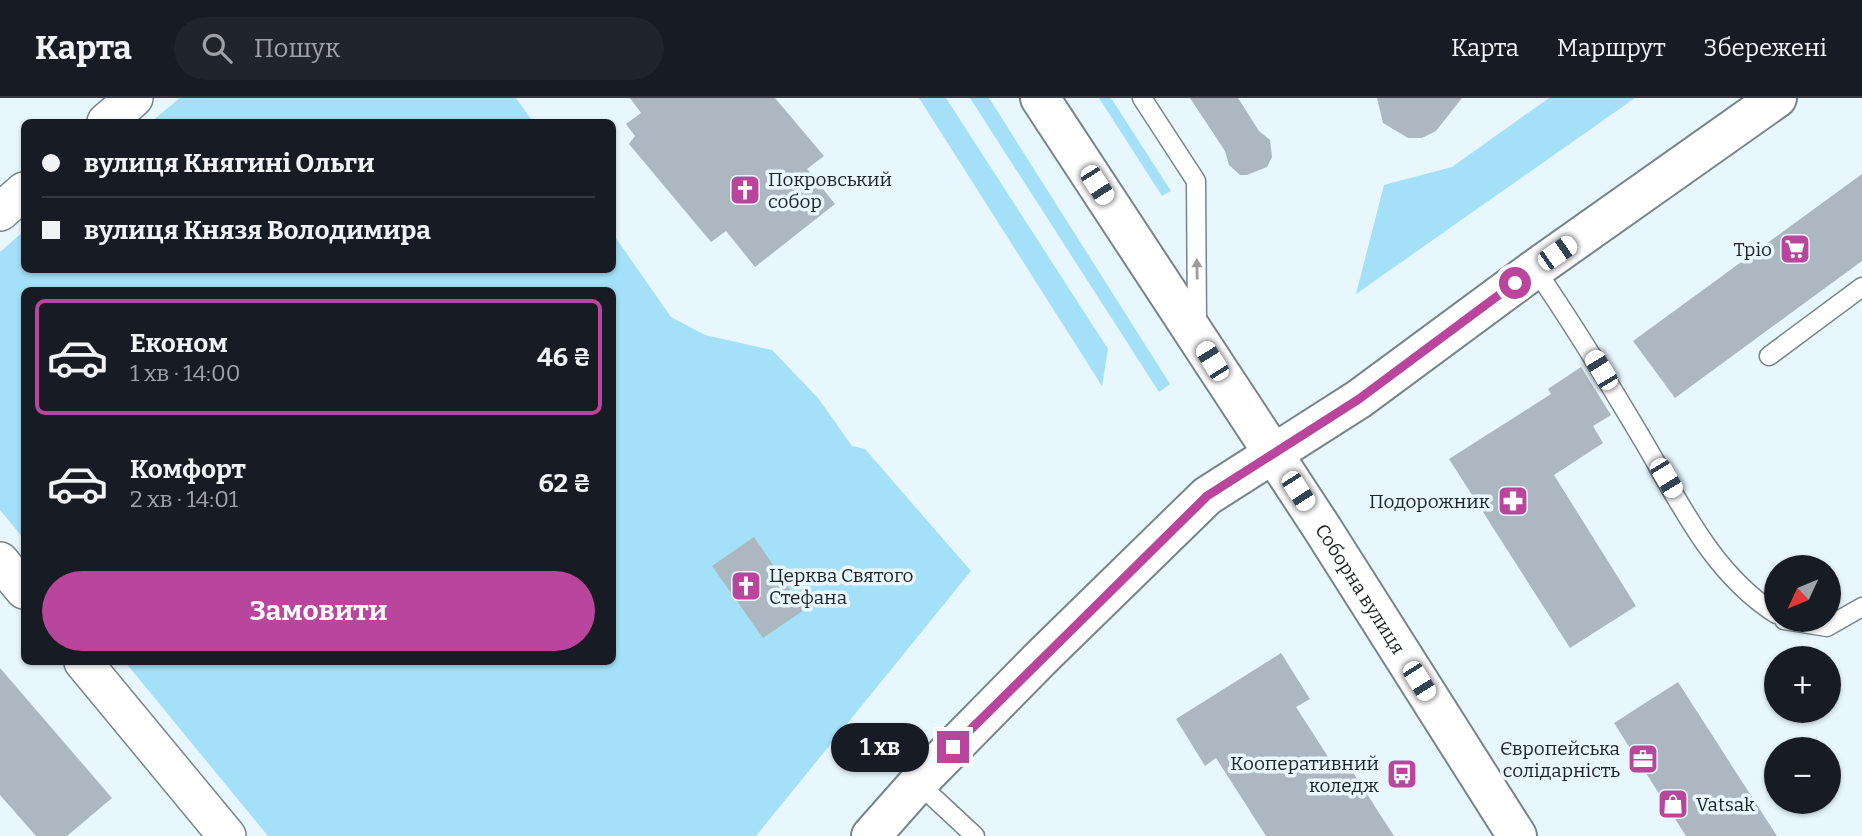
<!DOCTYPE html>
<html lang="uk">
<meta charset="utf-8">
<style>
body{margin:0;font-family:Bitter,serif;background:#20242c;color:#f1f3f6;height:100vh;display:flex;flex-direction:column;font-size:26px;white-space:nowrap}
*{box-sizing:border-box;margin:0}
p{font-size:23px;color:#9ea1a6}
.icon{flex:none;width:38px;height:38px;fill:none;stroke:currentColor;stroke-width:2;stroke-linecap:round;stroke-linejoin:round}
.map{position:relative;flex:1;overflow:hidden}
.sheet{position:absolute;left:21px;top:189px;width:595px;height:378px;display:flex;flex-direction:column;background:#171b24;border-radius:10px;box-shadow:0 2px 5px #0004}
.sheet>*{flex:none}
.top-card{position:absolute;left:21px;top:21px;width:595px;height:154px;border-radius:10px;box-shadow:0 2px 5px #0004;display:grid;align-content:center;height:154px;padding:0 21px;background:#171b24}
.needle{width:46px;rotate:226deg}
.tools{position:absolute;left:1764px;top:457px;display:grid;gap:14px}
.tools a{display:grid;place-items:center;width:77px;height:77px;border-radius:50%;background:#171b24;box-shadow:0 2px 5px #0004;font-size:35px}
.end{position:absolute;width:32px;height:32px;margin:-16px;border:9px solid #ba459c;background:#fff;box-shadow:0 0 0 4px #fff}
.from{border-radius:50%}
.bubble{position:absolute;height:49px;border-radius:24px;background:#171b24;box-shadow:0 2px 5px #0004;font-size:23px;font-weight:700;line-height:49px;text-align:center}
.car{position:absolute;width:21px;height:42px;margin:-21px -10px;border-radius:9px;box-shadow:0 0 5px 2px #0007;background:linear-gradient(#fff 24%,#345 0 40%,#fff 0 76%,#345 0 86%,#fff 0)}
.top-card b{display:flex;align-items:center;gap:24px;height:66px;font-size:26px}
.top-card b+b{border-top:2px solid #363941}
.top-card i{width:18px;height:18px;background:#f1f3f6}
ul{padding:12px 0 0;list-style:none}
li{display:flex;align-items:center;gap:21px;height:116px;margin:0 14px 10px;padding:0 7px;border:4px solid transparent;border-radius:10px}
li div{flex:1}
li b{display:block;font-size:26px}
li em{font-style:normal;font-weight:700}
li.current{border-color:#ba459c}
li>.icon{width:63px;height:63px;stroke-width:1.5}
.button{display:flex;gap:14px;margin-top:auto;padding:14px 21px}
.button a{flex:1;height:80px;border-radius:42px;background:#ba459c;color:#fff;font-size:28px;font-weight:700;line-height:80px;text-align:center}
header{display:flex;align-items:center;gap:42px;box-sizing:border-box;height:98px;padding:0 35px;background:#171b24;border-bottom:2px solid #363941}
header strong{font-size:33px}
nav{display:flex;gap:38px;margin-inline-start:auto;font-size:24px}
.search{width:490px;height:63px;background:#20242c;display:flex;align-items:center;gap:18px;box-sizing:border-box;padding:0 24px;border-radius:38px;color:#9ea1a6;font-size:26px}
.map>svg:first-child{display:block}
.green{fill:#a4e0f8}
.building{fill:#acb7c1}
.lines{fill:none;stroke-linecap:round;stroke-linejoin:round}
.service-casing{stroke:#77858b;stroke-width:21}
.minor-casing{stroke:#77858b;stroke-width:40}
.tertiary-casing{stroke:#77858b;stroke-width:42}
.primary-casing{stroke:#77858b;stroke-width:42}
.service{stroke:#fff;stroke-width:18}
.minor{stroke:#fff;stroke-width:37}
.tertiary{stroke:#fff;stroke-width:38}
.primary{stroke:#fff;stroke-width:38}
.oneway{fill:#9a9c9d}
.route{stroke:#ba459c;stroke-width:9}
.labels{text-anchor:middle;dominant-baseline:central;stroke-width:7;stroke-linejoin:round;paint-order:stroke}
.poi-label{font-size:19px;fill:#1e2326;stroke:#e8f7fe;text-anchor:end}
.street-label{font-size:19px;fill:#1e2326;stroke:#e8f7fe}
</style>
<header>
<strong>Карта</strong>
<div class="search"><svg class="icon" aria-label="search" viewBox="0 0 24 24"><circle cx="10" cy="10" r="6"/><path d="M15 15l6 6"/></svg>Пошук</div>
<nav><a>Карта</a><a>Маршрут</a><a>Збережені</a></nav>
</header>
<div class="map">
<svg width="1862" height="738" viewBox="0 0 1862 738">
<rect width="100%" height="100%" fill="#e8f7fe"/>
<!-- green -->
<path class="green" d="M180,0H516L533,24H151Z
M919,0H946L1108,251L1102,288Z
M970,0H989L1170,286L1159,294Z
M1099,0H1111L1171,93L1162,98Z
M1549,0H1635L1356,196L1384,87L1452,69Z
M24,133V172H612L613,136L671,219L705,237L772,252L818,300L852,348L865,351L971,473L756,738H268L125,564H612V192H24V441L0,412V154Z"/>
<!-- building -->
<path class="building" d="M630,0H775L824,58L807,71L835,106L755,169L726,133L711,144L629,46L635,38L626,26L641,15Z
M1190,0H1238L1259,33L1270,42L1272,59L1267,69L1247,77H1240L1229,67L1225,53Z
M1377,0H1462L1436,33L1422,40H1408L1383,25Z
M1862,76V163L1675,300L1633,243Z
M1581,269L1611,317L1593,328L1603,345L1554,377L1636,508L1570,550L1449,361L1551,296L1548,291Z
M754,439L804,512L763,540L712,468Z
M1281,555L1310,601L1296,609L1334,668L1345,662L1394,738H1266L1216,660L1205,668L1176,621Z
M0,570L112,700L67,738H36L0,697Z
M1678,584L1777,738H1686L1614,625Z"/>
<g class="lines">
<!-- service casing -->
<g class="service-casing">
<path id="service" d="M1142,0L1196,83L1197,225
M1535,171C1574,227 1609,285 1644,344C1681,407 1713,476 1776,516
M1769,258L1862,189
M1784,522L1827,529L1862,509
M918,685L975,738"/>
</g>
<!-- minor casing -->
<g class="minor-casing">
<path id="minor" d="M106,24L134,0
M0,114L24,93
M0,463L24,492
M83,564L227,738"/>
</g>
<!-- tertiary casing -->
<g class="tertiary-casing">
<path id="tertiary" d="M871,738L918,685L1042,559L1207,398L1359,301L1535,171L1777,0"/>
</g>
<!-- primary casing -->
<g class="primary-casing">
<g id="primary">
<path id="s1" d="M1040,0L1322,430L1517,738"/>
</g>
</g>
<!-- service -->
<use href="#service" class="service"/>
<!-- minor -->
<use href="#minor" class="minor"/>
<!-- tertiary -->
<use href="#tertiary" class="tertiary"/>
<!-- primary -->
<use href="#primary" class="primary"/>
</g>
<!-- one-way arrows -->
<defs><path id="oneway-solid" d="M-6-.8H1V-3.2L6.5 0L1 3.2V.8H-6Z" transform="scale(1.75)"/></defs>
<use class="oneway" href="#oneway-solid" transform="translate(1197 171) rotate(-91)"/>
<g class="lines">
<!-- route -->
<path class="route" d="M953,649L1207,398L1359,301L1515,185"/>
</g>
<!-- icons -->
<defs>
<g id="church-square" transform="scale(1.575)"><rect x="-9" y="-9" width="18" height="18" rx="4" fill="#ba459c" stroke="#e8f7fe"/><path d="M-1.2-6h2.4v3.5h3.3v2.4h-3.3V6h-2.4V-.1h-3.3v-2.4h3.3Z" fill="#fff"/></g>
<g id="supermarket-square" transform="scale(1.575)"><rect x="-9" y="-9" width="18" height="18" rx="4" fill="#ba459c" stroke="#e8f7fe"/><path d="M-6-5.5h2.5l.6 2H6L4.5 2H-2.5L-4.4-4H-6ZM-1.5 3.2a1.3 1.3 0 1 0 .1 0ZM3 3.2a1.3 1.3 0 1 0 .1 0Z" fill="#fff"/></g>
<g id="pharmacy-square" transform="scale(1.575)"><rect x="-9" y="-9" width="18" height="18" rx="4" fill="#ba459c" stroke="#e8f7fe"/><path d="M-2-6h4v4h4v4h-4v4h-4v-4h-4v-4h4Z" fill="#fff"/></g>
<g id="office-square" transform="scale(1.575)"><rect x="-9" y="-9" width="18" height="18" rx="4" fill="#ba459c" stroke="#e8f7fe"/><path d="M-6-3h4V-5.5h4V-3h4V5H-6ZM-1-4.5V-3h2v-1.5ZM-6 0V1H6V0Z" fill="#fff"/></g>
<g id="bus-square" transform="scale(1.575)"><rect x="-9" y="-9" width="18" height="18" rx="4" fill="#ba459c" stroke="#e8f7fe"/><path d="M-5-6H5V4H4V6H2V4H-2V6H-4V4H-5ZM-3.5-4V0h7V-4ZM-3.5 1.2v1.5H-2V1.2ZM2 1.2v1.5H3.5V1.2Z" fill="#fff"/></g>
<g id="shop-square" transform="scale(1.575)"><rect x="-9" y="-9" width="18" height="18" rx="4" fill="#ba459c" stroke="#e8f7fe"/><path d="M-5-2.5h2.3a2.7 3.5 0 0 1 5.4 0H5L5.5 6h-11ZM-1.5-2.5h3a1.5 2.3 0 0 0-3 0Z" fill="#fff"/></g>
</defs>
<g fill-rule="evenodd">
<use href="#church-square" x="745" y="92"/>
<use href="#supermarket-square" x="1795" y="151"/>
<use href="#pharmacy-square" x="1513" y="403"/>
<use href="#church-square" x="746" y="488"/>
<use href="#office-square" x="1643" y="661"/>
<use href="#bus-square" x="1402" y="676"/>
<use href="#shop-square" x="1673" y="706"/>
</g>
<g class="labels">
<!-- poi labels -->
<g class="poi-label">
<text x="768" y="81" text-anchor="start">Покровський<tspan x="768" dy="22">собор</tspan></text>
<text x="1772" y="151">Тріо</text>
<text x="1490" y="403">Подорожник</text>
<text x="769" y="477" text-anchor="start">Церква Святого<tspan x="769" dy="22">Стефана</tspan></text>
<text x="1620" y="650">Європейська<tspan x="1620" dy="22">солідарність</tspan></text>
<text x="1379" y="665">Кооперативний<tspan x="1379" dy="22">коледж</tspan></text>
<text x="1696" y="706" text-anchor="start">Vatsak</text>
</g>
<!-- street labels -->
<g class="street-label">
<text stroke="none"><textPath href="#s1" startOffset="586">Соборна вулиця</textPath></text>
</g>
</g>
</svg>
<div class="tools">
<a><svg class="needle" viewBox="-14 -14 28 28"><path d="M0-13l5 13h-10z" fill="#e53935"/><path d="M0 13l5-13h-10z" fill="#9ea1a6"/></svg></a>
<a>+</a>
<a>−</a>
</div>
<i class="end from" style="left:1515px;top:185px"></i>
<i class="end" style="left:953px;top:649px"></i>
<div class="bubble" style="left:831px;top:625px;width:98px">1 хв</div>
<i class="car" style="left:1097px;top:87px;rotate:147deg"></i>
<i class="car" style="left:1557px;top:155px;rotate:55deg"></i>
<i class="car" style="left:1212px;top:263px;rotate:328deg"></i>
<i class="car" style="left:1601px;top:272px;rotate:329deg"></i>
<i class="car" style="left:1666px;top:380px;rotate:149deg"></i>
<i class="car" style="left:1298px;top:393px;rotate:147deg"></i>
<i class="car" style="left:1419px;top:583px;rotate:148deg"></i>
<div class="top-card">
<b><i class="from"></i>вулиця Княгині Ольги</b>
<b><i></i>вулиця Князя Володимира</b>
</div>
<section class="sheet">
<ul>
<li class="current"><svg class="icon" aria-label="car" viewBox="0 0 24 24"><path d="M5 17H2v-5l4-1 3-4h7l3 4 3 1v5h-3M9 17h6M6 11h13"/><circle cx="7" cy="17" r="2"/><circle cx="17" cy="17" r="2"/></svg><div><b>Економ</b><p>1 хв · 14:00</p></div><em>46 ₴</em></li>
<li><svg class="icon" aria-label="car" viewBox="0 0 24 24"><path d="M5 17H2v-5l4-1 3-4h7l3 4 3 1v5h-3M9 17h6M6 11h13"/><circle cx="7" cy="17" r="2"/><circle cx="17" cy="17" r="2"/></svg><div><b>Комфорт</b><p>2 хв · 14:01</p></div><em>62 ₴</em></li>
</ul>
<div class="button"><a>Замовити</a></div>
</section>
</div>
